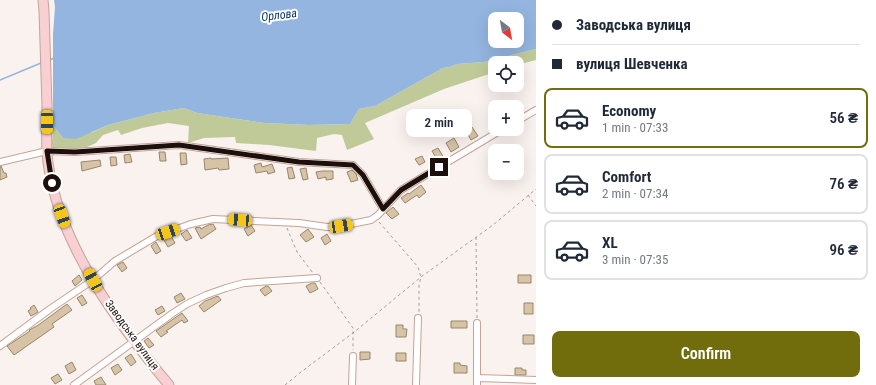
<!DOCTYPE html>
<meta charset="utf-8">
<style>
body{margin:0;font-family:"Roboto Condensed",sans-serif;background:#f2f2f3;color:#1f2937;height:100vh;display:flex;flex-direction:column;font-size:15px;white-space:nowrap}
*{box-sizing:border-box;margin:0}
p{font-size:13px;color:#747a83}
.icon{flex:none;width:22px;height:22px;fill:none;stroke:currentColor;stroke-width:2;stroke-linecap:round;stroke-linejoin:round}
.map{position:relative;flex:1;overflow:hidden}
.side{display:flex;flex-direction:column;background:#fff;width:340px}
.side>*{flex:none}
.top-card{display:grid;align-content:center;height:88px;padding:0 16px;background:#fff}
.needle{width:26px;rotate:149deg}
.tools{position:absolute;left:488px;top:12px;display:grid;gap:8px}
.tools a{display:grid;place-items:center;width:36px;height:36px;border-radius:8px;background:#fff;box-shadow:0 4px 16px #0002;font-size:20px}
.end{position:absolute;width:18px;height:18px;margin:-9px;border:5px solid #1d100c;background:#fff;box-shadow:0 0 0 2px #fff}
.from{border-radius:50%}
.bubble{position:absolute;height:28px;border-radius:8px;background:#fff;box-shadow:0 4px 16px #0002;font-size:13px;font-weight:600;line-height:28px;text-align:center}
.car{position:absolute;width:12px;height:24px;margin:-12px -6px;border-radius:5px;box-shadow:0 0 3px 1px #0007;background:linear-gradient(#f5c518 24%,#345 0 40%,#f5c518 0 76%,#345 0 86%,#f5c518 0)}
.top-card b{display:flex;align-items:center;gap:14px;height:38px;font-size:15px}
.top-card b+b{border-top:1px solid #e0e1e3}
.top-card i{width:10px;height:10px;background:#1f2937}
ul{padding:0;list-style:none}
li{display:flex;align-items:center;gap:12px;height:60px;margin:0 8px 6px;padding:0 8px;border:2px solid #e0e1e3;border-radius:8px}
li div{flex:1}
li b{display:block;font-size:15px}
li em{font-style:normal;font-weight:600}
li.selected{border-color:#726d0c}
li>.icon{width:36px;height:36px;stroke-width:1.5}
.button{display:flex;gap:8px;margin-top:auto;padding:8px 16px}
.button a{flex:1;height:46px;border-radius:8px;background:#726d0c;color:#fff;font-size:16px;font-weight:600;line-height:46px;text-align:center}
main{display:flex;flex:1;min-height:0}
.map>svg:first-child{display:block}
.green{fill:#c0ca99}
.water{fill:#94b5df;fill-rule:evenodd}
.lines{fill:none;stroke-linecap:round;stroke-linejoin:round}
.stream{stroke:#94b5df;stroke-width:1.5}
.building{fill:#d7c4a7;stroke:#98866b}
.street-casing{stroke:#c5a396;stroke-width:8}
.secondary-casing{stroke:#c5a396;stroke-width:11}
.path{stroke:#a79d9a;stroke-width:1;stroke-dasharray:3 3;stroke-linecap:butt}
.street{stroke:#fff;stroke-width:6}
.secondary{stroke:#f8d0d4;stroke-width:9}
.route{stroke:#1d100c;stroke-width:5}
.labels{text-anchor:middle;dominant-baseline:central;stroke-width:4;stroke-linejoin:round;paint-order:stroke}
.street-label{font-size:11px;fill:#1d100c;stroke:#fff}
.water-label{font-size:12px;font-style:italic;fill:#0a376a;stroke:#fff}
</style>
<main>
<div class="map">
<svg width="536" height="385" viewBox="0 0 536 385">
<rect width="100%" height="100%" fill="#faf2ef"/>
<!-- green -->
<path class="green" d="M536,49V60L517,65V63H495V72L444,89L365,123L374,139L347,150L342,135L334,134L317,138L316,151L269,145L236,143L235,137L204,138L188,143L189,126L168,123L142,128L121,135L118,130L103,135L96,143L85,148L60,151L53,149L52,144L53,125L63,138L93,132L108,125L154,113L184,108L197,113L265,123L309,125L350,124L359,109L375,106L443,68L450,67L457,64L484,62Z"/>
<!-- water -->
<path class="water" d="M54,0H536V49L484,62L457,64L450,67L443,68L375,106L359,109L350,124L309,125L265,123L197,113L184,108L154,113L108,125L76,139L63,138L53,125V34L55,7ZM495,19H517V41H495Z"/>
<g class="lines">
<!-- stream -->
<path class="stream" d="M50,60L54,58
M0,80L41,63"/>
</g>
<!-- building -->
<path class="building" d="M472,127L478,136L471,140L466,131Z
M454,138L459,147L451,152L446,143Z
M438,148L444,158L438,161L432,151Z
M159,152H165L166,161H160Z
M180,153H186L187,164L181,165Z
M130,154L132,162L125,163L124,155Z
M422,156L425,162L419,165L415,159Z
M110,157H116L117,165L111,166Z
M211,158V159L228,158L229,169L219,170L218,168L205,170L204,159Z
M100,160L101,166L82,171L81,162Z
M261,163L262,167L272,164L275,172L268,174L267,171L256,173L254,165Z
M0,166H1L4,173H6L7,177L0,180Z
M292,167L295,178L289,179L287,168Z
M306,168L308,179L303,180L300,169Z
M352,170L356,174L358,180L351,182L347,172Z
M322,171H333V179L326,180V177L318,179L316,172Z
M421,185L426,192L419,198L417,195L405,203L401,198L408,193L409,194Z
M393,207L399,214L392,219L386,213Z
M213,224L216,229L201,239L195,228L200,227L201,229L208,225Z
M251,225L255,231L248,236L244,229Z
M308,229L314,237L306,242L300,235Z
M187,230L192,238L186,241L181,234Z
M327,234L331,241L325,245L321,238Z
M171,236L175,243L168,247L164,240Z
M156,242L161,251L156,254L151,246Z
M123,262L127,268L122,272L117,265Z
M79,275L82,280L75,286L72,281Z
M518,275H531V283H518Z
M312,283H315L318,289L310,293L306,286Z
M266,286H268L272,291L265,296L260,290Z
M181,293L185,299L177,303L174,297Z
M82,295L87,303L82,306L77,298Z
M218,296L221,300L204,312L199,306L205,301Z
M524,303H533V314H524Z
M67,304L72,310L52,324L54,327L14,355L7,346L30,331L29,330L37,326Z
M34,305L38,312L31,316L28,311L31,309L30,308Z
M162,306L165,311L158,315L155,310Z
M182,313L188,321L184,323L182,320L166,331L168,332L161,337L156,331Z
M451,321H467V328H451Z
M396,325H403V329H407L406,337H396Z
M523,335H534V344H523Z
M148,338L154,345L149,348L144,341Z
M360,352H370V359L360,360Z
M396,353H406V361H396Z
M131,354L136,362L131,366L125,358Z
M72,362L76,370L69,374L65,366Z
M454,363H460V365L467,366V373H454Z
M118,364L122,370L115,375L111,368Z
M515,368H522V370H526V375H515Z
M58,374L62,380L55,384L51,378Z
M101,377L106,385H96L94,381Z"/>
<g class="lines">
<!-- street casing -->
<g class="street-casing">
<path id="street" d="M517,121L536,110
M0,162L47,151L75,152L179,145L299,162L353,165L363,175L383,209
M0,346L50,309L93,280L115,261L157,236L191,224L213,219L299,223L327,227L341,226L371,220L378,215L401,190L503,129
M477,378L536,380
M74,385L173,313L187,304L206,295L226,288L244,283L317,278
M352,385L353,356
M416,385L418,318
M477,385V323"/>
</g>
<!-- secondary casing -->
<g class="secondary-casing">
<path id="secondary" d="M43,0L44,11C45,43 46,74 47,106C47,127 45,149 49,169C62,248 119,325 169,385"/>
</g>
<!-- path -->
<path class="path" d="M528,195L536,206
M379,222L418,267L421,277L419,285V312
M287,228L297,252L313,273
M476,237L477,318
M320,282L353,328V350
M285,385L301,372L353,333L421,277L493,225L536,189"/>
<!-- street -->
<use href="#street" class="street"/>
<!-- secondary -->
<use href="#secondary" class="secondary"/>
</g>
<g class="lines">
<!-- route -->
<path class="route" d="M52,183L47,151L75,152L179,145L299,162L353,165L363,175L383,209L401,190L439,167"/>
</g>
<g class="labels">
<!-- street labels -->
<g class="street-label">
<text transform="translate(132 335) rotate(54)">Заводська вулиця</text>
</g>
<!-- water labels -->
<g class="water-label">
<text transform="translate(279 15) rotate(-7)">Орлова</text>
</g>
</g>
</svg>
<div class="tools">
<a><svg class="needle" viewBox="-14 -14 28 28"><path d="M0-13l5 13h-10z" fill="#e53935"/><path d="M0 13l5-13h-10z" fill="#747a83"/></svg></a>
<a><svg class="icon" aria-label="locate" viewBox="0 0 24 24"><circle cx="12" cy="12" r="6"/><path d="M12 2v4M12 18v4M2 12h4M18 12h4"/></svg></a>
<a>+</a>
<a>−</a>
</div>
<i class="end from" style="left:52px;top:183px"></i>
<i class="end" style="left:439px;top:167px"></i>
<div class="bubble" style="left:406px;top:109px;width:66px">2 min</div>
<i class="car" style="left:47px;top:122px;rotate:180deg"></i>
<i class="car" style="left:62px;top:216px;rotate:160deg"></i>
<i class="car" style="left:240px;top:220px;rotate:274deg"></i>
<i class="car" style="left:341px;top:226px;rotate:80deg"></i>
<i class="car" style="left:168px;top:232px;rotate:71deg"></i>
<i class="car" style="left:93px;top:280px;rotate:331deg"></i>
</div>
<section class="side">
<div class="top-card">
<b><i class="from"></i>Заводська вулиця</b>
<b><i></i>вулиця Шевченка</b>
</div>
<ul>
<li class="selected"><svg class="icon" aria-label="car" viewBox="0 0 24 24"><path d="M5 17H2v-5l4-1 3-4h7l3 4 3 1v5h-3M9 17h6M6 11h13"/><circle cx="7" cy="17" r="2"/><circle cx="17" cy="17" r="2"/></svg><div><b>Economy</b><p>1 min · 07:33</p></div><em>56 ₴</em></li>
<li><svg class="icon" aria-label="car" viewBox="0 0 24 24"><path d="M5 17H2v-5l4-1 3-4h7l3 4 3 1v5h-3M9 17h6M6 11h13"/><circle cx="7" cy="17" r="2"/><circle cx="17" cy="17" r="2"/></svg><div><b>Comfort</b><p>2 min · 07:34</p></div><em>76 ₴</em></li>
<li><svg class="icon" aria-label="car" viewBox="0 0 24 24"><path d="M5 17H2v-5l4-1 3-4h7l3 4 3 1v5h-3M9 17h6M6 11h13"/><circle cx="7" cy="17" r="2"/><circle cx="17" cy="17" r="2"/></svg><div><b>XL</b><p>3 min · 07:35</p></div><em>96 ₴</em></li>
</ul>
<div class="button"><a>Confirm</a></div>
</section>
</main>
